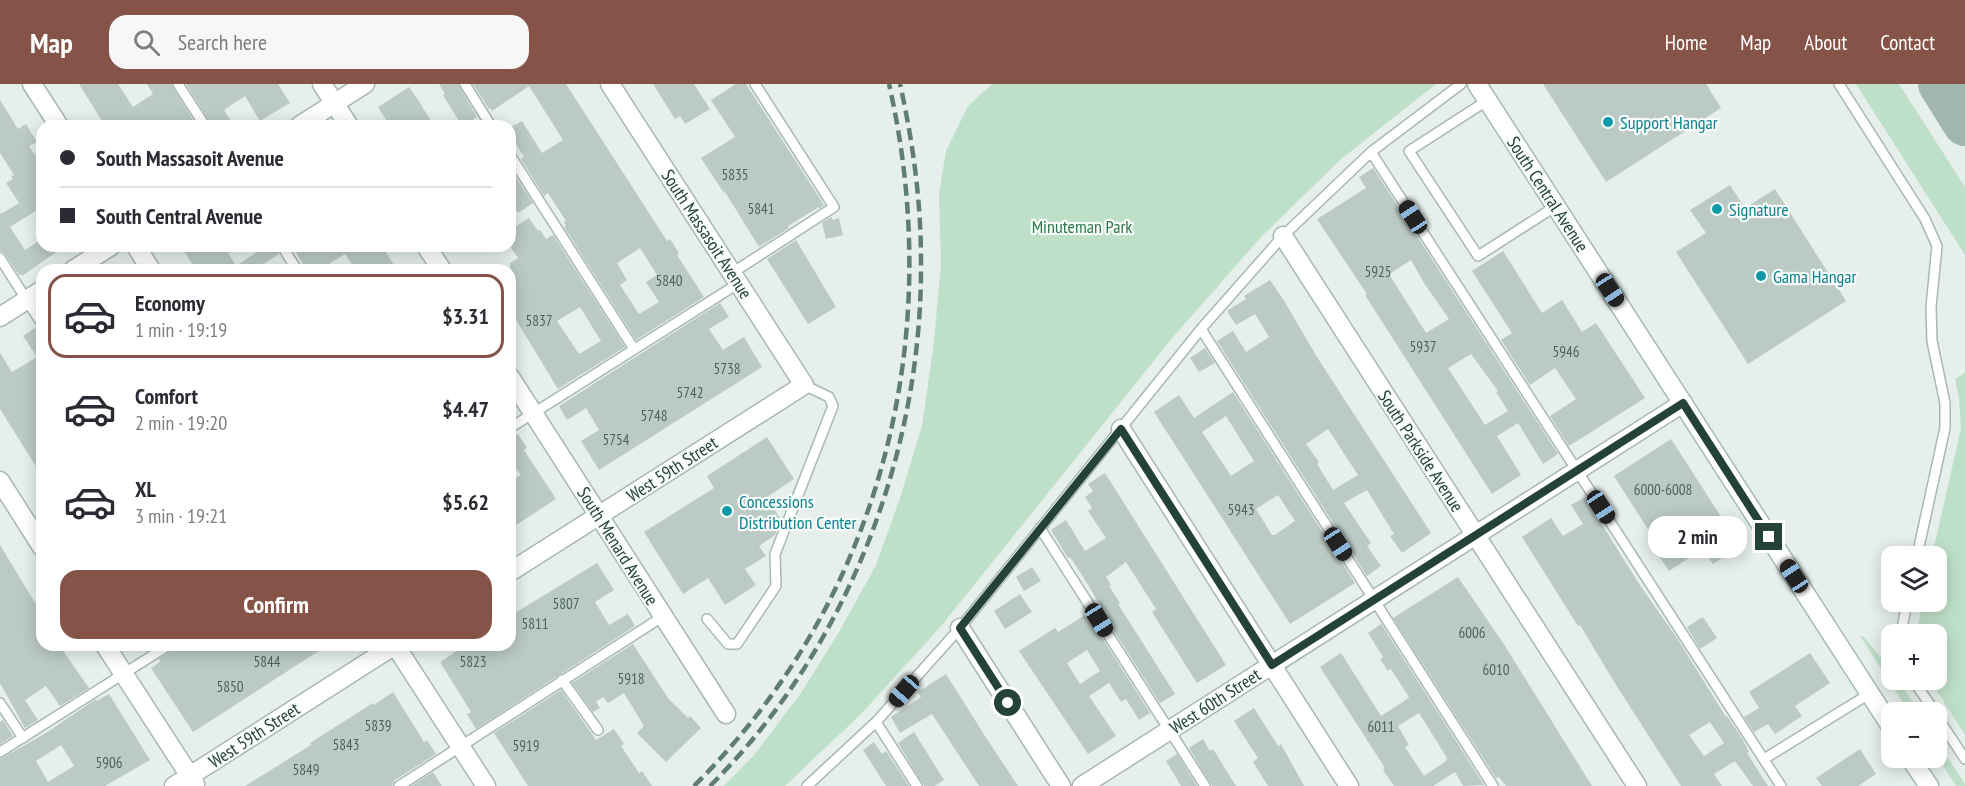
<!DOCTYPE html>
<meta charset="utf-8">
<style>
body{margin:0;font-family:"PT Sans Narrow",sans-serif;background:#f7f7f7;color:#2b2b33;height:100vh;display:flex;flex-direction:column;font-size:22px;white-space:nowrap}
*{box-sizing:border-box;margin:0}
p{font-size:20px;color:#7c7c81}
.icon{flex:none;width:33px;height:33px;fill:none;stroke:currentColor;stroke-width:2;stroke-linecap:round;stroke-linejoin:round}
.map{position:relative;flex:1;overflow:hidden}
.sheet{position:absolute;left:36px;top:180px;width:480px;height:387px;display:flex;flex-direction:column;background:#fff;border-radius:18px;box-shadow:0 3px 15px #0003}
.sheet>*{flex:none}
.top-card{position:absolute;left:36px;top:36px;width:480px;height:132px;border-radius:18px;box-shadow:0 3px 15px #0003;display:grid;align-content:center;height:132px;padding:0 24px;background:#fff}
.buttons{position:absolute;left:1881px;top:462px;display:grid;gap:12px}
.buttons a{display:grid;place-items:center;width:66px;height:66px;border-radius:12px;background:#fff;box-shadow:0 3px 15px #0003;font-size:30px}
.end{position:absolute;width:27px;height:27px;margin:-14px;border:8px solid #24423a;background:#fff;box-shadow:0 0 0 3px #fff}
.from{border-radius:50%}
.bubble{position:absolute;height:42px;border-radius:18px;background:#fff;box-shadow:0 3px 15px #0003;font-size:20px;font-weight:800;line-height:42px;text-align:center}
.car{position:absolute;width:18px;height:36px;margin:-18px -9px;border-radius:8px;box-shadow:0 0 4px 2px #0007;background:linear-gradient(#222 24%,#8ab4d8 0 40%,#222 0 76%,#8ab4d8 0 86%,#222 0)}
.top-card b{display:flex;align-items:center;gap:21px;height:57px;font-size:22px}
.top-card b+b{border-top:2px solid #e1e1e2}
.top-card i{width:15px;height:15px;background:#2b2b33}
ul{padding:10px 0 0;list-style:none}
li{display:flex;align-items:center;gap:18px;height:84px;margin:0 12px 9px;padding:0 12px;border:3px solid transparent;border-radius:18px}
li div{flex:1}
li b{display:block;font-size:22px}
li em{font-style:normal;font-weight:800}
li.active{border-color:#855347}
li>.icon{width:54px;height:54px;stroke-width:1.5}
.cta{display:flex;gap:12px;margin-top:auto;padding:12px 24px}
.cta a{flex:1;height:69px;border-radius:18px;background:#855347;color:#fff;font-size:24px;font-weight:800;line-height:69px;text-align:center}
header{display:flex;align-items:center;gap:36px;box-sizing:border-box;height:84px;padding:0 30px;background:#855347;color:#fff}
header strong{font-size:28px}
nav{display:flex;gap:33px;margin-inline-start:auto;font-size:21px}
.search{width:420px;height:54px;background:#f7f7f7;display:flex;align-items:center;gap:15px;box-sizing:border-box;padding:0 21px;border-radius:18px;color:#7c7c81;font-size:22px}
.map>svg:first-child{display:block}
.green{fill:#bfe0c8}
.lines{fill:none;stroke-linecap:round;stroke-linejoin:round}
.taxiway{stroke:#a2b6b0;stroke-width:44}
.building{fill:#bbcac4;fill-rule:evenodd}
.service-casing{stroke:#a8b8b2;stroke-width:12}
.minor-casing{stroke:#a8b8b2;stroke-width:21}
.secondary-casing{stroke:#a4bbb3;stroke-width:21}
.service{stroke:#fff;stroke-width:9}
.minor{stroke:#fff;stroke-width:18}
.secondary{stroke:#fff;stroke-width:18}
.rail{stroke:#5f7d75;stroke-width:4.5;stroke-dasharray:12 6;stroke-linecap:butt}
.route{stroke:#24423a;stroke-width:8}
.culture-dot{fill:#0f9aa8;stroke:#f7fbf9;stroke-width:2}
.labels{text-anchor:middle;dominant-baseline:central;stroke-width:4.5;stroke-linejoin:round;paint-order:stroke}
.number-label{font-size:15px;fill:#4a645c}
.culture-label{font-size:18px;fill:#0d838f;stroke:#f7fbf9;text-anchor:start}
.street-label{font-size:18px;fill:#24423a;stroke:#f7fbf9}
.park-label{font-size:18px;fill:#2d7a4b;stroke:#f7fbf9}
</style>
<header>
<strong>Map</strong>
<div class="search"><svg class="icon" aria-label="search" viewBox="0 0 24 24"><circle cx="10" cy="10" r="6"/><path d="M15 15l6 6"/></svg>Search here</div>
<nav><a>Home</a><a>Map</a><a>About</a><a>Contact</a></nav>
</header>
<div class="map">
<svg width="1965" height="702" viewBox="0 0 1965 702">
<rect width="100%" height="100%" fill="#e6efeb"/>
<!-- green -->
<path class="green" d="M992,0H1436L1340,76L1262,152L1173,253L942,541L863,628L785,702H724L754,671L801,609L839,548L876,481L900,414L922,342L933,265L941,182L939,110L946,67L968,22Z
M1856,0H1899L1965,103V171Z
M1965,289V651L1930,596H1936V550H1917L1922,518H1936V472H1932L1961,344L1959,314L1955,295Z
M1860,552L1864,553L1890,585L1892,596H1898L1919,628H1909Z
M1936,656L1965,700V702H1956L1937,672Z"/>
<g class="lines">
<!-- taxiway -->
<path class="taxiway" d="M1940,0L1965,40"/>
</g>
<!-- building -->
<path class="building" d="M79,0H118L133,23L153,10L147,0H171L197,42H105Z
M186,0H278L290,19L260,37L245,12L224,26L234,42H212Z
M439,0H458L477,33L462,42L443,11L445,10Z
M473,0H566L667,157L670,155L679,169L677,171L704,213L636,256L564,143L566,142L564,138L566,137L548,109L544,112L521,75L524,73L510,50V44L522,37L542,69L563,56L529,2L492,27L490,24L489,25ZM640,164L657,191L646,198L659,218L639,230L620,201L627,196L617,179Z
M653,0H694L710,25L685,40L680,32L675,35Z
M736,0H746L824,121L819,125V123L788,142L789,144L759,163L725,108L724,109L701,74L735,53L711,16Z
M1543,0H1706L1721,24L1606,98Z
M409,3L420,19L434,42H390L378,23Z
M0,16L18,45L26,40L37,58L29,62L42,82V123L10,143L25,166L42,155V162H65L22,192L21,190L19,191L5,170L0,167V128L1,130L19,119L6,99L13,95L11,92L14,91L0,69Z
M510,84L533,119L518,129L510,116Z
M1373,84L1558,370L1543,380L1518,339L1497,352L1521,391L1492,410L1365,211L1367,210L1317,135L1366,104L1359,93ZM1411,176L1424,199L1449,235L1426,249L1389,190ZM1471,270L1498,307L1496,308L1508,327L1485,341L1448,284Z
M1730,101L1745,124L1775,105L1846,217L1748,280L1676,168L1706,149L1690,126Z
M831,133L833,136L839,134L843,151L826,155L822,139Z
M529,134L538,147L540,146L546,155L553,151L625,263L558,305L510,226V179L518,174L510,162V146ZM580,223L601,257L579,270L557,237Z
M796,156L836,223L808,240L767,175Z
M181,162H224L236,182L266,162H275L279,170L254,186H196Z
M290,162H382L397,186H356L345,170L319,186H307L292,162Z
M1503,167L1542,229L1562,216L1582,248L1596,239L1645,314L1569,362L1550,332L1576,315L1555,284L1530,301L1501,256L1512,249L1472,187Z
M1270,196L1283,215L1317,273L1431,449L1402,469L1390,452L1394,450L1367,406L1344,419L1371,459L1367,462L1381,482L1367,492L1217,257L1233,247L1246,268L1269,253L1255,230L1236,241L1227,227L1246,215L1244,212ZM1328,345L1358,391L1333,406L1317,380L1319,378L1306,360Z
M720,219L729,233L709,245L723,266L744,253L762,283L599,386L581,357L599,346L586,324L567,336L559,322Z
M36,243L42,250V392L0,325V269L12,288L37,273L23,252Z
M1205,264L1215,279L1199,288L1190,274Z
M1233,308L1355,499L1290,540L1154,328L1179,311L1194,334ZM1226,332L1254,377L1231,392L1202,348ZM1278,411L1295,437L1275,451H1272L1256,425Z
M514,350L515,352L518,350L527,364L524,366L556,415L510,445V398L521,391L510,375V351Z
M767,353L794,395L767,413L781,436L775,451L759,462L766,472L745,485L756,501L725,521L708,494L683,510L644,448L714,404L707,392Z
M1671,355L1740,462L1713,480L1703,465L1669,487L1659,472L1663,469L1614,392Z
M1105,389L1226,581L1197,599L1152,528L1156,525L1126,478L1106,493L1111,501L1109,502L1120,519L1118,520L1175,610L1160,619L1098,522L1100,521L1082,491L1070,473L1068,474L1051,446L1066,436L1085,467L1106,454L1088,427L1092,424L1085,413L1093,407L1088,400Z
M1585,413L1639,500L1675,551L1726,633L1727,632L1743,656L1749,668L1747,669L1768,702H1753L1735,677L1714,690L1722,702H1681L1616,601L1580,541L1578,542L1534,472L1522,453L1551,434L1563,452L1583,440L1571,421ZM1710,638L1724,659L1704,672L1689,651Z
M0,461L42,530V561H59L89,604L60,622L46,602L25,616L38,636L25,644L0,599Z
M597,479L614,506L595,518L609,541L628,530L635,542L476,645L467,630L471,628L440,578L466,561H510V532Z
M1032,483L1041,497L1024,507L1016,493Z
M1458,493L1505,562L1592,702H1506L1499,693L1496,694L1393,534Z
M1020,510L1032,528L1005,545L994,527Z
M1087,530L1150,629L1139,636L1126,615L1121,618L1109,599L1089,612L1116,652L1088,670L1019,567L1055,544L1058,548ZM1087,566L1100,587L1080,600L1067,579Z
M1703,533L1717,554L1700,565L1687,543Z
M1381,540L1382,541L1484,701L1463,702L1455,688L1433,702H1394L1383,686L1385,684L1320,583L1341,569L1381,632L1403,618L1409,613L1391,585L1388,587L1380,575L1383,573L1368,549ZM1419,629L1447,674L1446,677L1424,692L1405,663L1409,661L1398,642Z
M633,560L668,614L688,634L690,632L701,644L666,678L637,649L644,642L624,609L608,619L603,613L596,618L600,624L593,628L572,599Z
M176,561H328L193,648L151,584L160,578L159,575L173,566Z
M1810,569L1830,599L1795,622L1802,632L1775,650L1768,640L1754,648L1744,633L1759,624L1749,608Z
M946,590L985,652L1018,702H979L932,630L900,649L891,633L921,613L918,608Z
M561,606L596,656L614,645L624,660L621,662L639,689L642,687L652,702H528L494,649Z
M393,608L424,658L427,656L436,670L395,696L392,702H245L311,661L310,659L373,619L374,621Z
M109,610L150,676L105,702H0V675L46,649L96,615L97,617ZM61,661L74,682L48,698L36,677Z
M1254,624L1278,662L1281,660L1304,702H1268L1253,678L1258,674L1234,637Z
M3,636L13,652L0,660V638Z
M914,648L944,696L935,702H924L898,659Z
M1203,655L1210,667L1213,665L1236,702H1212L1189,664Z
M874,658L882,670L886,667L909,702H886L863,666Z
M1860,665L1876,690L1858,702H1822L1816,694Z
M1177,670L1197,702H1181L1166,677Z
M433,688L442,702H411Z"/>
<g class="lines">
<!-- service casing -->
<g class="service-casing">
<path id="service" d="M178,0L205,42
M465,0L491,42
M1839,0L1925,135L1937,162L1931,223L1932,257L1945,319V344L1917,472
M1488,16L1409,67L1478,172L1556,122
M1371,68L1781,702
M510,71L634,265
M282,162L297,186
M0,174L42,240
M732,189L834,123L755,0
M1201,245L1493,702
M510,344L739,199
M1040,444L1205,702
M707,535L728,560H737L776,502L775,470L833,322L829,313L804,301
M1901,550L1907,518
M562,596L598,646
M1913,596L1935,628
M0,619L23,654
M1936,631L1965,675
M876,638L917,702
M0,668L169,561
M1764,675L1869,610
M399,702L662,533
M807,702L876,638L960,544L1201,245L1283,152L1371,68L1461,0"/>
</g>
<!-- minor casing -->
<g class="minor-casing">
<path id="minor" d="M32,0L59,42
M322,0L349,42
M299,42L365,0
M1283,152L1637,702
M136,162L151,186
M426,162L442,186
M73,186L111,162
M0,233L42,206
M510,293L726,630
M1121,345L1349,702
M0,397L42,463
M510,488L804,301L610,0
M960,544L1061,702
M105,561L195,700
M395,561L486,702
M174,702L395,561
M1082,702L1683,319"/>
</g>
<!-- secondary casing -->
<g class="secondary-casing">
<path id="secondary" d="M1477,0L1892,644
M1910,674L1929,702"/>
</g>
<!-- service -->
<use href="#service" class="service"/>
<!-- minor -->
<use href="#minor" class="minor"/>
<!-- secondary -->
<use href="#secondary" class="secondary"/>
<!-- rail -->
<path class="rail" d="M694,702C881,516 947,255 889,0
M710,702C847,566 923,367 921,176C921,117 913,58 900,0"/>
</g>
<g class="lines">
<!-- route -->
<path class="route" d="M1008,619L960,544L1121,345L1272,581L1683,319L1769,453"/>
</g>
<!-- markers -->
<g class="culture-dot">
<circle cx="1608" cy="38" r="6"/>
<circle cx="1717" cy="125" r="6"/>
<circle cx="1761" cy="192" r="6"/>
<circle cx="727" cy="427" r="6"/>
</g>
<g class="labels">
<!-- number labels -->
<g class="number-label">
<text x="735" y="90">5835</text>
<text x="761" y="124">5841</text>
<text x="1378" y="187">5925</text>
<text x="669" y="196">5840</text>
<text x="539" y="236">5837</text>
<text x="1423" y="262">5937</text>
<text x="1566" y="267">5946</text>
<text x="727" y="284">5738</text>
<text x="690" y="308">5742</text>
<text x="654" y="331">5748</text>
<text x="616" y="355">5754</text>
<text x="1663" y="405">6000-6008</text>
<text x="1241" y="425">5943</text>
<text x="566" y="519">5807</text>
<text x="535" y="539">5811</text>
<text x="1472" y="548">6006</text>
<text x="267" y="577">5844</text>
<text x="473" y="577">5823</text>
<text x="1496" y="585">6010</text>
<text x="631" y="594">5918</text>
<text x="230" y="602">5850</text>
<text x="378" y="641">5839</text>
<text x="1381" y="642">6011</text>
<text x="346" y="660">5843</text>
<text x="526" y="661">5919</text>
<text x="109" y="678">5906</text>
<text x="306" y="685">5849</text>
</g>
<!-- culture labels -->
<g class="culture-label">
<text x="1620" y="38">Support Hangar</text>
<text x="1729" y="125">Signature</text>
<text x="1773" y="192">Gama Hangar</text>
<text x="739" y="417">Concessions<tspan x="739" dy="21">Distribution Center</tspan></text>
</g>
<!-- street labels -->
<g class="street-label">
<text transform="translate(1548 110) rotate(57)">South Central Avenue</text>
<text transform="translate(707 150) rotate(57)">South Massasoit Avenue</text>
<text transform="translate(1421 367) rotate(57)">South Parkside Avenue</text>
<text transform="translate(672 385) rotate(-33)">West 59th Street</text>
<text transform="translate(618 462) rotate(58)">South Menard Avenue</text>
<text transform="translate(1215 617) rotate(-33)">West 60th Street</text>
<text transform="translate(254 651) rotate(-33)">West 59th Street</text>
</g>
<!-- park labels -->
<g class="park-label">
<text x="1082" y="142">Minuteman Park</text>
</g>
</g>
</svg>
<div class="buttons">
<a><svg class="icon" aria-label="layers" viewBox="0 0 24 24"><path d="M12 4l9 5-9 5-9-5zM3 14l9 5 9-5"/></svg></a>
<a>+</a>
<a>−</a>
</div>
<i class="end from" style="left:1008px;top:619px"></i>
<i class="end" style="left:1769px;top:453px"></i>
<div class="bubble" style="left:1648px;top:432px;width:99px">2 min</div>
<i class="car" style="left:1413px;top:133px;rotate:327deg"></i>
<i class="car" style="left:1610px;top:206px;rotate:147deg"></i>
<i class="car" style="left:1601px;top:423px;rotate:147deg"></i>
<i class="car" style="left:1338px;top:460px;rotate:147deg"></i>
<i class="car" style="left:1794px;top:492px;rotate:327deg"></i>
<i class="car" style="left:1099px;top:536px;rotate:148deg"></i>
<i class="car" style="left:904px;top:607px;rotate:221deg"></i>
<div class="top-card">
<b><i class="from"></i>South Massasoit Avenue</b>
<b><i></i>South Central Avenue</b>
</div>
<section class="sheet">
<ul>
<li class="active"><svg class="icon" aria-label="car" viewBox="0 0 24 24"><path d="M5 17H2v-5l4-1 3-4h7l3 4 3 1v5h-3M9 17h6M6 11h13"/><circle cx="7" cy="17" r="2"/><circle cx="17" cy="17" r="2"/></svg><div><b>Economy</b><p>1 min · 19:19</p></div><em>$3.31</em></li>
<li><svg class="icon" aria-label="car" viewBox="0 0 24 24"><path d="M5 17H2v-5l4-1 3-4h7l3 4 3 1v5h-3M9 17h6M6 11h13"/><circle cx="7" cy="17" r="2"/><circle cx="17" cy="17" r="2"/></svg><div><b>Comfort</b><p>2 min · 19:20</p></div><em>$4.47</em></li>
<li><svg class="icon" aria-label="car" viewBox="0 0 24 24"><path d="M5 17H2v-5l4-1 3-4h7l3 4 3 1v5h-3M9 17h6M6 11h13"/><circle cx="7" cy="17" r="2"/><circle cx="17" cy="17" r="2"/></svg><div><b>XL</b><p>3 min · 19:21</p></div><em>$5.62</em></li>
</ul>
<div class="cta"><a>Confirm</a></div>
</section>
</div>
